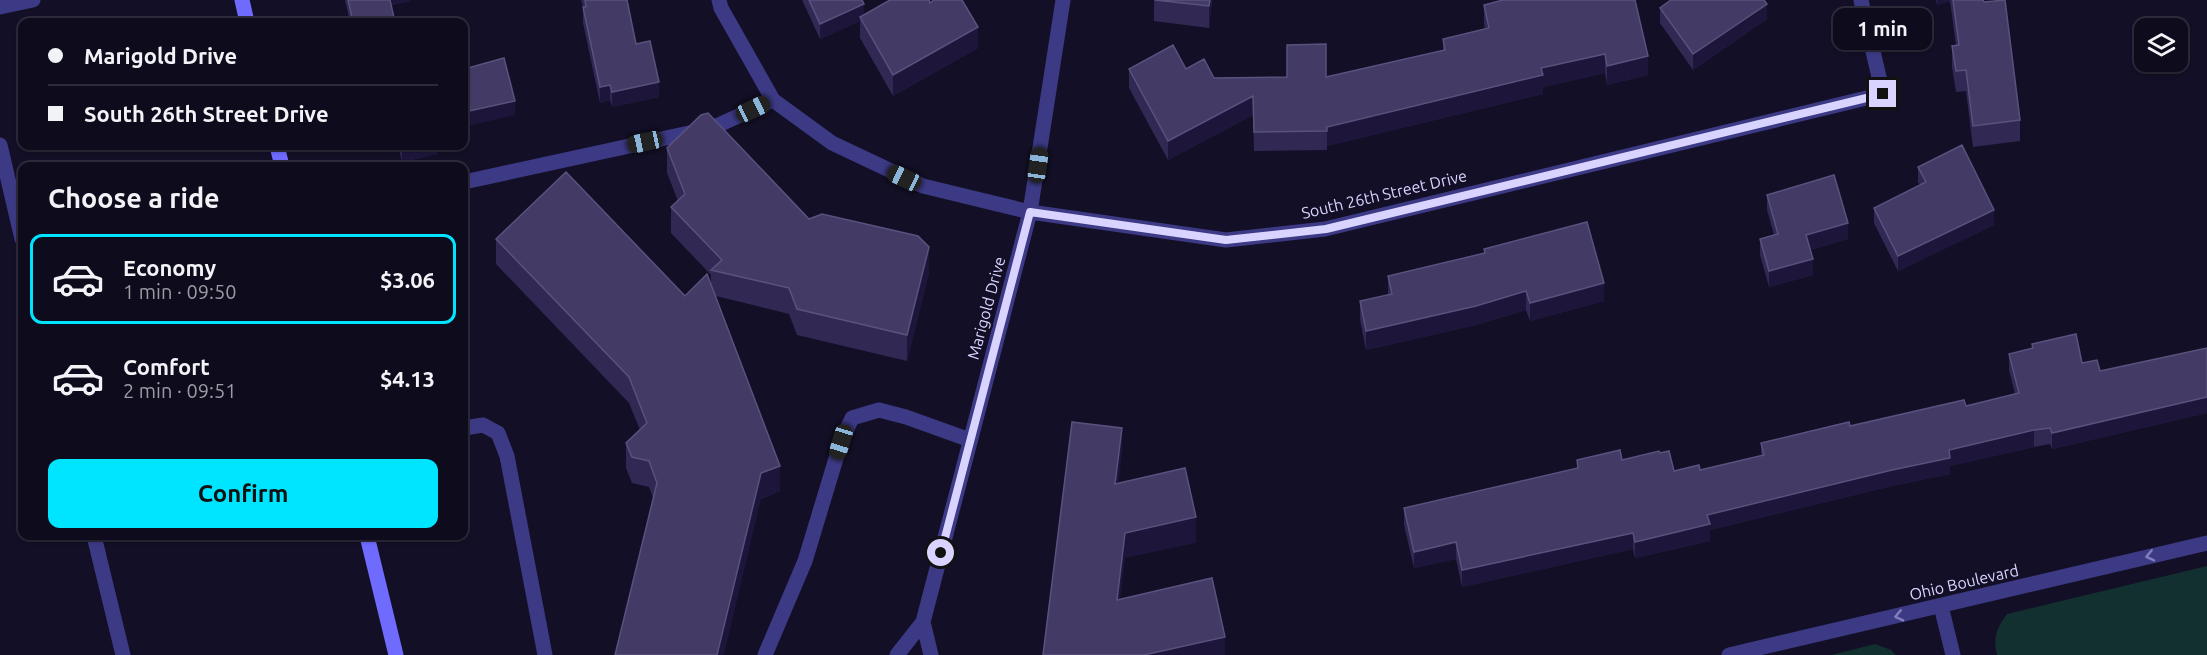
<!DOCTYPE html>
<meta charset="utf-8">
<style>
body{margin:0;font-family:Ubuntu,sans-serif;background:#171425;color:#f1f3f6;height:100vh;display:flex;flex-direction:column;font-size:22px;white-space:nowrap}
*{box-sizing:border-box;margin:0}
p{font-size:20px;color:#9b9ba3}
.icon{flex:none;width:33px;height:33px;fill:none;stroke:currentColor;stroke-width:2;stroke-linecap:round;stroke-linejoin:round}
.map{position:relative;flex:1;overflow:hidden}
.sheet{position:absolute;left:18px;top:162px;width:450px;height:378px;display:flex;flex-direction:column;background:#0e0b1c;border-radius:12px;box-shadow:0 2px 4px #0004,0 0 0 2px #2e2b3b}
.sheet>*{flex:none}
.hud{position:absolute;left:18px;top:18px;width:450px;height:132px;border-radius:12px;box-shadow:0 2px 4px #0004,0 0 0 2px #2e2b3b;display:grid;align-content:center;height:132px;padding:0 30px;background:#0e0b1c}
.buttons{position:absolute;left:2134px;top:18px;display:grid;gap:12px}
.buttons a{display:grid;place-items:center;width:54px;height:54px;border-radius:12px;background:#0e0b1c;box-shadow:0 2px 4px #0004,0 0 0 2px #2e2b3b;font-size:30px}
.end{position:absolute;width:27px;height:27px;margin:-14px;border:8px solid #d9d4ff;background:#111;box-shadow:0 0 0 3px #111}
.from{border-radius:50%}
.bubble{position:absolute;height:42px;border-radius:12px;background:#0e0b1c;box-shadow:0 2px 4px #0004,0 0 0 2px #2e2b3b;font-size:20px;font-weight:700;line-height:42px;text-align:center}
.car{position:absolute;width:18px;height:36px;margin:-18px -9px;border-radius:8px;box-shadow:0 0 4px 2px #0007;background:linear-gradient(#222 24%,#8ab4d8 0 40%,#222 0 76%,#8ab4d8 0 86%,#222 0)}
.hud b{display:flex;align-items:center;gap:21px;height:57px;font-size:22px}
.hud b+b{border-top:2px solid #2e2b3b}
.hud i{width:15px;height:15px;background:#f1f3f6}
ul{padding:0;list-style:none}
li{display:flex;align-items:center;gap:18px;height:90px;margin:0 12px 9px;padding:0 18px;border:3px solid transparent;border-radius:12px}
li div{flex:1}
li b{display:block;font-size:22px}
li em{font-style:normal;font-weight:700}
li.current{border-color:#00e5ff}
li>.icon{width:54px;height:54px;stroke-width:1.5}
h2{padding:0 30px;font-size:27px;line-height:72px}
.primary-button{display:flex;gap:12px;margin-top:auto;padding:12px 30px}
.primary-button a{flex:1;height:69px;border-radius:12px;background:#00e5ff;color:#111;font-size:24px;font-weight:700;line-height:69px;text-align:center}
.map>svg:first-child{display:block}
.green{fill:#12302f}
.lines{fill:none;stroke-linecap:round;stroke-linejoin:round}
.service{stroke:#3d3a85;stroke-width:15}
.minor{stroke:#3d3a85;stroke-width:15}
.tertiary{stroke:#3d3a85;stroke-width:15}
.secondary{stroke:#6f6bff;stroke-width:15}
.wall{fill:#312854}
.shaded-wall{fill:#1d163a}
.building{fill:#433a66;stroke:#5a527e;stroke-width:1.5}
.oneway{stroke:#837fbc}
.route{stroke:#d9d4ff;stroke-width:8}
.labels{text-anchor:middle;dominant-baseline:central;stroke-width:4.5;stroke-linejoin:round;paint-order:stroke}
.street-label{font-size:16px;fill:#d9d4ff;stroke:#130f26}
</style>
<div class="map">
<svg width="2207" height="655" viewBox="0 0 2207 655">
<rect width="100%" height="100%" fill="#130f26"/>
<!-- green -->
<path class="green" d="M2207,566V655H1997C1993,638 1996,629 2007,614Z
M1875,644L1891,650L1896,655H1831Z"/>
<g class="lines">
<!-- service -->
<path class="service" d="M0,145L22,239
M464,428L483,425L498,433L507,456L545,655
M94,536L123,655
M765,655L805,561L841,442L852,418L879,410L906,417L970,440"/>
<!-- minor -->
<path class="minor" d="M719,0L721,8L773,100L832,143L923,186L1030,212L1226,240L1325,229L1883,94L1861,0
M0,7L33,0
M464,182L712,128L773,100
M1941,606L1953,655
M923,622L931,655
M897,655L923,622L1030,212L1063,0"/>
<!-- tertiary -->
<path class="tertiary" d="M1729,655L2207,543"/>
<!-- secondary -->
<path class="secondary" d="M242,0L247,22
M277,146L282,166
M367,536L396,655"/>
</g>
<!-- wall -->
<path class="wall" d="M345,0H410V1L391,5L395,22H350Z
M581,0H627L636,44L659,97L612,107L610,100L600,103L583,23V7Z
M802,0H862L864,15L930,3L978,48L893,96L860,38V21L820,39Z
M1154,0H1212L1209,28L1154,21Z
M1503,0L1648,75L1607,85L1605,73L1543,87V94L1327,146V150L1254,151L1253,115L1168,160L1129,88V69H1186L1214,78L1326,77L1443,50V39L1485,29L1484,24V5Z
M1936,0H1983L2020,120V141L1973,147L1966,91L1956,92L1952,67V46L1956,45L1950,1L1937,5Z
M1660,8L1767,19L1693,70L1660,23Z
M398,146H437V154L402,162Z
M667,148L809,219L929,273L907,361L797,335L789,314L716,296L780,491L761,499L653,498L649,487L632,483L626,468V443L640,430L629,403L496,264V239L685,296L711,285V275L671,233V207L678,201L667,173Z
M1918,167L1994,225L1898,271L1874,223V208L1920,185L1918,182Z
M1767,195L1848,239L1810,250L1813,275L1769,287L1760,255V239L1774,235L1767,210Z
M1484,249L1604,301L1530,321L1526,310L1476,325L1366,350L1360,320V301L1388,295V276L1484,253Z
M2032,344L2082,363L2100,371L2207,348V413L2052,449L2050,444L2034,447L1950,466V474L1892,486L1710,530V541L1635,558L1633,549L1462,587L1456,559L1414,568L1404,525V508L1577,468V460H1622L1660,453L1674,471L1700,470L1761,456V443L1966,406L2015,394L2009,370V354L2032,349Z"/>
<!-- shaded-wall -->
<path class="shaded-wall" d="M388,0H410V1L388,6Z
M1210,0H1212L1209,28V6Z
M1937,0H1950V1L1937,5Z
M864,4V19L860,17V21L820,39V24Z
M1767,4V19L1693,70V54Z
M978,27V48L893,96V75Z
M1605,54V73L1543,87V94L1327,146V127L1541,68Z
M1648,56V75L1607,85V66Z
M659,82V97L612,107V92Z
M610,85V100L600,103V87Z
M1253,96V115L1168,160V141Z
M515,101V115L464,127V112Z
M411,146H437V154L402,162V148Z
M1994,210V225L1898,271V256Z
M1848,223V239L1806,251V235Z
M929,247V273L907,361V335Z
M1813,259V275L1769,287V271Z
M1604,283V301L1530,321V303Z
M1526,291V310L1476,325L1366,350V331Z
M2207,397V413L2052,449V433Z
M1122,428V454L1115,510V484Z
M2034,430V447L1950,466V474L1892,486L1710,530V541L1635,558V542L1707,515L1949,450Z
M780,466V491L761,499L724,655H717L761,473Z
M1196,517V543L1125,558L1117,626V600L1125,533Z
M1633,533V549L1462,587V570Z
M1456,542V559L1414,568V552Z
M1225,637V655H1144Z"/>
<!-- building -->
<path class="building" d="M348,0H390L395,22H353Z
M585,0H627L636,44L650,41L659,82L612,92L610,85L600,87L583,7H586Z
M809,0H862L864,4L820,24Z
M890,0H929L930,3L934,0H962L978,27L893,75L860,17Z
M1155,0H1210L1209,6Z
M1503,0H1635L1648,56L1607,66L1605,54L1541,68L1543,75L1327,127V131L1254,132L1253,96L1168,141L1129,69L1173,45L1186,69L1204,59L1214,78L1287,77V45L1326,44V77L1445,50L1443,39L1489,28L1484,5Z
M1671,0H1764L1767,4L1693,54L1660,8Z
M1953,0H1983L1984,2L2005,0L2020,120L1973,126L1966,70L1956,71L1952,46L1959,45Z
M504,58L515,101L464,112V69Z
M708,113L809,219L822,214L918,236L929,247L907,335L797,309L789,288L711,270L722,260L671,207L685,194L667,148L701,115Z
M1962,145L1994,210L1898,256L1874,208L1926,182L1918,167Z
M566,172L685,296L707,274L780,466L761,473L717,655H615L657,483L649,461L632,457L626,443L647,423L629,377L496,239Z
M1834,175L1848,223L1806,235L1813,259L1769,271L1760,239L1778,234L1767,195Z
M1587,222L1604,283L1530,303L1526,291L1476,306L1366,331L1360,301L1392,294L1388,276L1485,253L1484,249Z
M2076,334L2082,363L2097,360L2100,371L2207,348V397L2052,433L2050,428L2034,430L1949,450L1950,458L1892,470L1707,515L1710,524L1635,542L1633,533L1462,570L1456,542L1414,552L1404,508L1578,468L1577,460L1620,450L1622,460L1659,451L1660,453L1669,451L1674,471L1699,465L1700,470L1764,455L1761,443L1849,422L1850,426L1964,400L1966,406L2019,393L2009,354L2033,348L2032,344Z
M1072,422L1122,428L1115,484L1185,468L1196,517L1125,533L1117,600L1212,578L1225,637L1144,655H1043Z"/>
<!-- one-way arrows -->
<defs><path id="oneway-chevron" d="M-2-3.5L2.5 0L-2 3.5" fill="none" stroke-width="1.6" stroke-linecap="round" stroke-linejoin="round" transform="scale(1.5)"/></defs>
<g class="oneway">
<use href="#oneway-chevron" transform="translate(2150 556) rotate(167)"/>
<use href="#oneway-chevron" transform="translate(1899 616) rotate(167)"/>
</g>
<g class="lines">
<!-- route -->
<path class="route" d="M941,553L1030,212L1226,240L1326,229L1883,94"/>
</g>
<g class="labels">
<!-- street labels -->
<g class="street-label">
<text transform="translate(1384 194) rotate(-13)">South 26th Street Drive</text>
<text transform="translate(986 308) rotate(-75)">Marigold Drive</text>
<text transform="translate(1964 582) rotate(-13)">Ohio Boulevard</text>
</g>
</g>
</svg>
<div class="buttons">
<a><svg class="icon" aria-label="layers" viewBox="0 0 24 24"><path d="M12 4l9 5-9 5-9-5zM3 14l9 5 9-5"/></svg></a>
</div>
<i class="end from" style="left:941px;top:553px"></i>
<i class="end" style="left:1883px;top:94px"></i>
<div class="bubble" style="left:1833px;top:8px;width:99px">1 min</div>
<i class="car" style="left:753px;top:109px;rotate:65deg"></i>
<i class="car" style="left:645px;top:142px;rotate:258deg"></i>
<i class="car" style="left:1038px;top:165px;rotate:8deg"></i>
<i class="car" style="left:904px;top:178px;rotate:295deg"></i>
<i class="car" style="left:841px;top:442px;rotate:197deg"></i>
<div class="hud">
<b><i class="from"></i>Marigold Drive</b>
<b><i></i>South 26th Street Drive</b>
</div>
<section class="sheet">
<h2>Choose a ride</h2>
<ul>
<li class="current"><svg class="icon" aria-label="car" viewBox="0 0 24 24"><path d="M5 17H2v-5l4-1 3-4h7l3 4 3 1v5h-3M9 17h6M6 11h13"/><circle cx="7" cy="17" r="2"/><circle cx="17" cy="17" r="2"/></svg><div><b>Economy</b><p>1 min · 09:50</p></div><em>$3.06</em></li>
<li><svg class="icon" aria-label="car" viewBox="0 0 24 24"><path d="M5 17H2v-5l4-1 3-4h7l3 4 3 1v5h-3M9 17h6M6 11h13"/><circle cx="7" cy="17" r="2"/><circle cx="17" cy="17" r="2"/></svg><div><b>Comfort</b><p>2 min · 09:51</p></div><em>$4.13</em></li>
</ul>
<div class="primary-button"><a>Confirm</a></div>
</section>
</div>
